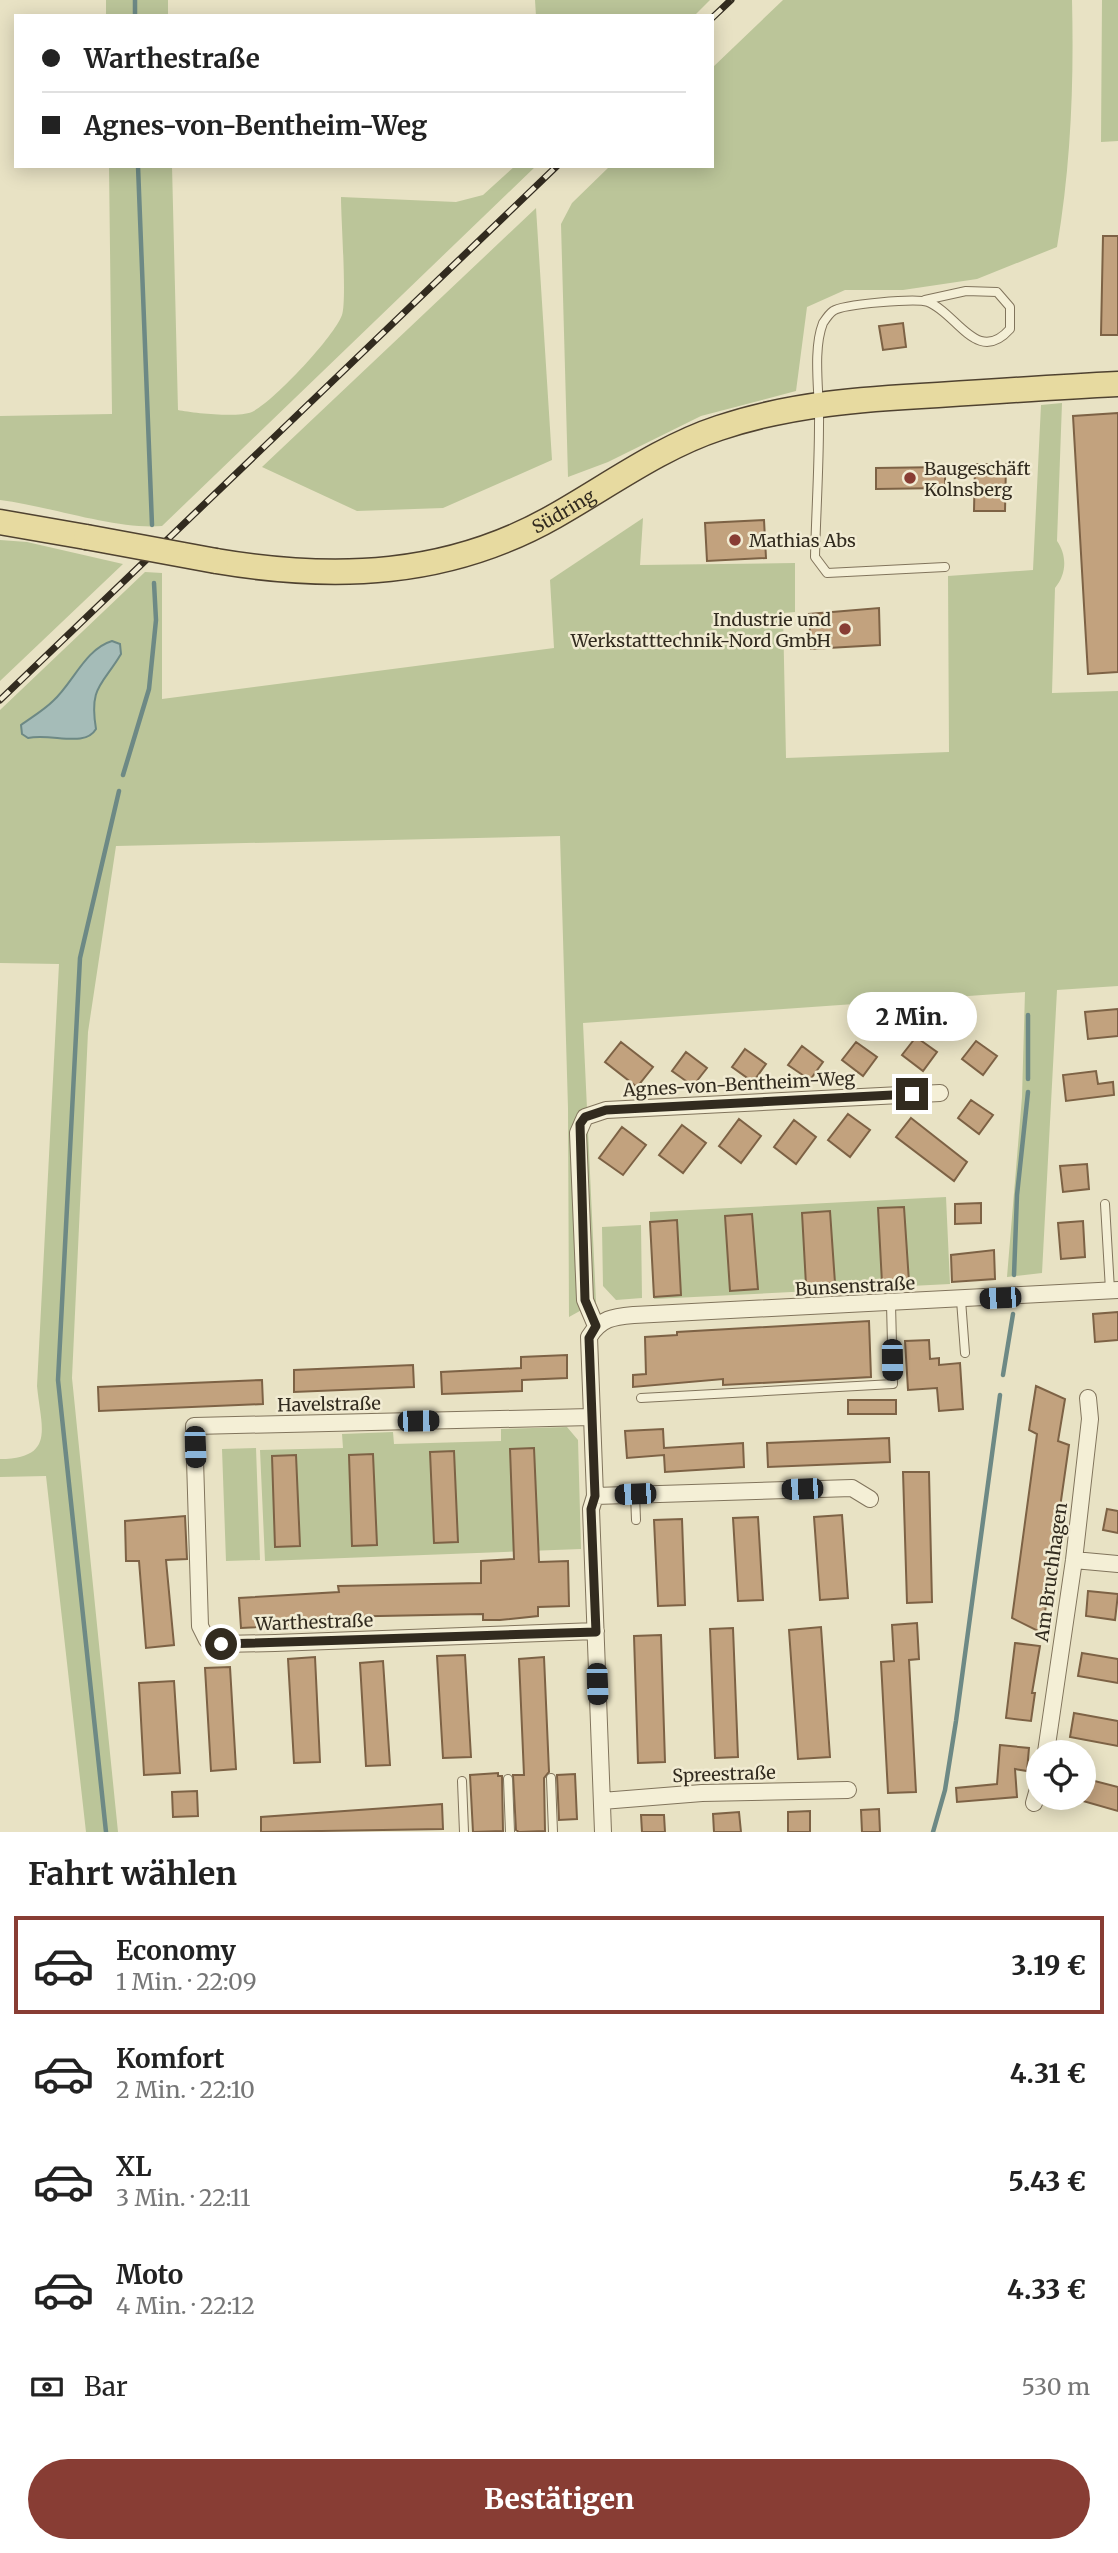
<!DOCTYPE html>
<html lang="de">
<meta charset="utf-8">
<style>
body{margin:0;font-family:Merriweather,serif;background:#f2f2f2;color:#222;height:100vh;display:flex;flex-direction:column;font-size:26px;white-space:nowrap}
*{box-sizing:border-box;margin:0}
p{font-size:23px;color:#767676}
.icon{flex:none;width:38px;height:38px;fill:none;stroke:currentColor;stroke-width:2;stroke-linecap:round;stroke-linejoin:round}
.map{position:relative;height:1832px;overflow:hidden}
.sheet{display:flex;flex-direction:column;background:#fff;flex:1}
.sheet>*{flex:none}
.hud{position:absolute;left:14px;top:14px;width:700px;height:154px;border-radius:0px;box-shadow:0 4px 18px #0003;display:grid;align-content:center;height:154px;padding:0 28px;background:#fff}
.buttons{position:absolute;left:1026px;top:1740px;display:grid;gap:14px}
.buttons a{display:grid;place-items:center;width:70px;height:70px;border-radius:50%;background:#fff;box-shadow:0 4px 18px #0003;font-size:35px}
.end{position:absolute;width:32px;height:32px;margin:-16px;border:9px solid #322b1f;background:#fff;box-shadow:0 0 0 4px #fff}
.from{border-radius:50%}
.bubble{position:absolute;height:49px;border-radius:24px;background:#fff;box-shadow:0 4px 18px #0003;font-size:23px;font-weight:800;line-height:49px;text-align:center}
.car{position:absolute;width:21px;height:42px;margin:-21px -10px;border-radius:9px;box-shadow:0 0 5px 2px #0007;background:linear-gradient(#222 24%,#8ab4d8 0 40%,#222 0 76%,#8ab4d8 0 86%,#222 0)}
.hud b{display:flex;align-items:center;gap:24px;height:66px;font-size:26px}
.hud b+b{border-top:2px solid #e0e0e0}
.hud i{width:18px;height:18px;background:#222}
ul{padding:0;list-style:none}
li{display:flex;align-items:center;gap:21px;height:98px;margin:0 14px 10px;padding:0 14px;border:4px solid transparent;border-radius:0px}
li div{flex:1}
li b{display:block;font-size:26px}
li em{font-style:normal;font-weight:800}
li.current{border-color:#883d34}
li>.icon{width:63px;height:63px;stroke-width:1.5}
h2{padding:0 28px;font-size:32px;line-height:84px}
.pay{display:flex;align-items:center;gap:18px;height:77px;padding:0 28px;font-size:26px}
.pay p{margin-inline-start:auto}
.action{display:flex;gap:14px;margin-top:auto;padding:14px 28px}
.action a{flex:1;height:80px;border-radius:42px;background:#883d34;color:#fff;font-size:28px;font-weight:800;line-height:80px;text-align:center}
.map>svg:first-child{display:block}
.green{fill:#bbc599}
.water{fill:#a5bcb8;stroke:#6d8985;stroke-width:2}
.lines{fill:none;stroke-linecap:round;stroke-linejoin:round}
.stream{stroke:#6d8985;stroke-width:4.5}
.building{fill:#c2a27e;stroke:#7d6245;stroke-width:2}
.service-casing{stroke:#81745c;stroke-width:10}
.minor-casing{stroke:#81745c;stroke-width:18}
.primary-casing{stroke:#4f4230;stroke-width:27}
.service{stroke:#f4efd6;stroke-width:8}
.minor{stroke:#f4efd6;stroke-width:16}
.primary{stroke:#e7daa0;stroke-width:24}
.rail-casing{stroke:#322b1f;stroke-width:7}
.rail{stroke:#f1ebd2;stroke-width:4.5;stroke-dasharray:13;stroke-linecap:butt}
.primary-bridge-casing{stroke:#4f4230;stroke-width:27;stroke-linecap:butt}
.primary-bridge{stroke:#e7daa0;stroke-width:24}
.route{stroke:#322b1f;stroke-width:9}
.poi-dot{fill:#883d34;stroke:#f1ebd2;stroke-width:2.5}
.labels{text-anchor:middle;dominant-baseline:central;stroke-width:5;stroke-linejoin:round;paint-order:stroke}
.poi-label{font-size:18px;fill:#322b1f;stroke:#f1ebd2;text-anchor:start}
.street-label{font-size:18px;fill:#322b1f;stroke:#f1ebd2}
</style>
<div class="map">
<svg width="1118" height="1832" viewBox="0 0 1118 1832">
<rect width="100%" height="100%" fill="#e8e2c4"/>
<!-- green -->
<path class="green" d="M106,0H168V16H106Z
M535,0H710L694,16H536Z
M783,0H1072C1074,83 1071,165 1057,247L977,279L903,290H845L807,307L796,391L701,416L608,462L568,477L561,224L572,203L610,166H712V68Z
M1102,0H1118V141L1101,142Z
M109,166H172L178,410C193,413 237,418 252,412C273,402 334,337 342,315C347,300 341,218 341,197L456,202L483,195L515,166H536L162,526C116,530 49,506 0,500V416L112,414Z
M536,208L552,460L443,508L357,511L262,467Z
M1062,403L1057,541C1067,555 1067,574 1055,588L1052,693L1118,691V986L1057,990L1042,1273L1007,1277L1022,1097L1025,992L583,1023L596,1302L569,1317L568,1108L560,836L116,846L88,1032L72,1378L118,1832H86L46,1476L0,1477V1459C56,1458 41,1428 37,1386L59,964L0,963V710L145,572L162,573V699L554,648L550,580L643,518L640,565L795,563V612L783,613L786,758L949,752L948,576L1033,570L1041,405Z
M0,540L27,542L123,564L0,681Z
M946,1197L950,1284L654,1299V1297L681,1295L677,1221L650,1222V1212Z
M641,1225L642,1298L616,1300L603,1286L602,1227Z
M567,1427L578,1440L581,1549L265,1561L260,1450L343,1448L342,1434L393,1432L394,1444L501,1441V1429Z
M256,1448L260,1560L226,1561L222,1449Z"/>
<!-- water -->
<path class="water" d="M112,641L120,644L121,654C102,686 89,686 96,729C85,748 52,733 28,738L22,734L21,725C32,717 44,710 53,701C73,683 85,649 112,641Z"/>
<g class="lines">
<!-- stream -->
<path class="stream" d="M135,0V16
M138,166L152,525
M123,775L149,689L156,620L154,583
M1028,1079V1015
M1014,1275L1017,1195L1028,1092
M1003,1375L1013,1314
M106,1832L58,1380L80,958L119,791
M933,1832L945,1790L956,1721L1000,1395"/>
</g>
<!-- building -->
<path class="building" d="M1103,236H1118V335H1101Z
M903,323L906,347L883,350L879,326Z
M1118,413V672L1088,674L1073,416Z
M975,464H1006L1005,511H974Z
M945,467V488L876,489V468Z
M764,520L766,558L707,561L705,523Z
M879,608L880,645L811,649L809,614Z
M1118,1009V1036L1088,1039L1085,1012Z
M916,1037L937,1052L923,1071L902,1055Z
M976,1041L997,1056L983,1075L962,1059Z
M621,1042L653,1067L637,1087L605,1062Z
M856,1042L877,1057L863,1076L842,1060Z
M802,1046L823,1062L810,1080L788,1065Z
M745,1049L766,1064L753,1082L732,1067Z
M686,1052L707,1068L693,1086L672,1071Z
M1096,1071L1098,1084L1113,1082L1114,1095L1066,1101L1063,1075Z
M971,1100L993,1115L979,1134L958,1118Z
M848,1114L870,1130L850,1157L828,1140Z
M911,1118L967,1162L954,1181L896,1137Z
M739,1119L761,1136L741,1163L719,1146Z
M794,1120L816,1137L796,1164L774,1147Z
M682,1125L706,1143L683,1173L659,1155Z
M622,1127L646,1145L623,1175L599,1158Z
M1087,1164L1089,1189L1063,1192L1060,1166Z
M981,1203V1223L955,1224V1204Z
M904,1207L909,1282L882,1283L878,1208Z
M830,1211L835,1283L806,1285L802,1213Z
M752,1214L758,1289L730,1291L725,1216Z
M677,1220L681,1295L654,1297L650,1222Z
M1083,1221L1085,1257L1061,1259L1058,1223Z
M994,1250L995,1279L952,1282L951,1255Z
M1118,1312V1340L1095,1342L1093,1314Z
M869,1321L871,1377L723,1385V1379L633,1387V1375L646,1374L645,1337L677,1335V1332Z
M929,1340L930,1359L939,1358V1365L960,1363L963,1409L939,1411L937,1388L908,1390L905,1341Z
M567,1355V1378L522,1380V1391L442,1394L441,1372L521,1368V1357Z
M413,1365L414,1387L294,1392V1370Z
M262,1380L263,1404L99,1411L98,1387Z
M1036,1386L1065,1399L1058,1441L1069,1445L1042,1633L1012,1618L1037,1434L1029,1430Z
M848,1400H896V1414H848Z
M663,1429L664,1448L743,1443L744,1467L665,1472L664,1455L627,1458L625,1431Z
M889,1438L890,1462L768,1467L767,1443Z
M534,1448L539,1562L568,1561L569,1606L538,1607V1616L500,1620H483V1614L328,1617L329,1623L241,1628L239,1598L339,1592L338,1586L481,1583V1561L514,1559L510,1449Z
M454,1451L458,1542L434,1543L430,1452Z
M373,1454L377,1545L352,1546L349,1455Z
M296,1455L300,1546L275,1547L272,1456Z
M903,1472H929L932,1602L907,1603Z
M1107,1509L1118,1511V1533L1103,1530Z
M842,1515L848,1598L820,1600L814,1517Z
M185,1516L187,1559L166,1560L174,1645L146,1648L139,1561H126L125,1521Z
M758,1517L763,1600L738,1601L733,1518Z
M682,1519L685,1605L658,1606L654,1520Z
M1088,1591L1118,1594L1115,1620L1086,1616Z
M917,1623L919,1659L909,1660L916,1792L888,1793L881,1662L894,1661L892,1625Z
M821,1627L830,1757L798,1759L789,1630Z
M733,1628L738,1757L715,1758L710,1629Z
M661,1635L665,1762L638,1763L634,1636Z
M1015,1643L1040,1646L1032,1693H1035L1031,1721L1006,1718Z
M1082,1653L1118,1659V1683L1078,1676Z
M465,1655L471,1757L443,1758L437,1656Z
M315,1657L320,1762L294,1763L288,1659Z
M544,1657L549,1772L544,1778L545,1831L519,1832L516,1830L513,1775H524L519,1659Z
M383,1661L390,1765L366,1766L360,1663Z
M230,1667L236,1769L211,1771L205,1668Z
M174,1681L180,1773L144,1775L139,1683Z
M1074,1713L1118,1721V1746L1070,1737Z
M1000,1745L1029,1748L1027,1771L1015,1769L1017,1797L957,1802L956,1788L997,1784Z
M498,1773V1776H502L503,1831L473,1832L470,1775Z
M575,1774L577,1819L559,1820L557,1775Z
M1083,1778L1118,1787V1811L1083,1801Z
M197,1791L198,1816L173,1817L172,1792Z
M442,1804L443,1829L261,1832V1817Z
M879,1809L880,1832H862L861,1810Z
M810,1811V1832H788V1812Z
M739,1812L741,1832H714L713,1814Z
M641,1815H664L665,1832H642Z"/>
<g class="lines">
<!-- service casing -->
<g class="service-casing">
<path id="service" d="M925,300L966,291L997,292L1010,307V329C977,366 957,313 928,302C916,298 843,304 833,311C830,313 825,320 823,323C812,351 820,395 819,424C819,468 816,513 815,557L827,573L945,567
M1105,1204L1110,1290
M961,1300L965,1353
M641,1398L893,1384L891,1304
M635,1494L636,1520
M551,1778L553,1832
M508,1779L510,1832
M462,1781L464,1832"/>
</g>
<!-- minor casing -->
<g class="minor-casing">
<path id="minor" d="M596,1326L585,1300L578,1133L585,1117L606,1110L940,1093
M591,1417L194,1426L200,1626L207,1640L221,1644L275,1643L596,1631
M595,1496L852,1488L870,1499
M1074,1560L1118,1564
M1046,1752L1074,1560L1090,1419L1088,1398
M602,1801L702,1793L848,1790
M1034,1803L1038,1789
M603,1832L591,1509L595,1496L589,1337C601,1318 613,1317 634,1315L1118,1290"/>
</g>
<!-- primary casing -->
<g class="primary-casing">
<g id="primary">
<path d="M0,522L86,537"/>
<path id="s1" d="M216,561C335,581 448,577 555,516C608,486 661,447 719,428C790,404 863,399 938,395C998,391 1058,387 1118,384"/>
</g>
</g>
<!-- service -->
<use href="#service" class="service"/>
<!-- minor -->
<use href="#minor" class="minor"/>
<!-- primary -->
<use href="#primary" class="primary"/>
<!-- rail casing -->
<g class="rail-casing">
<path id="rail" d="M712,18L731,0
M0,700L557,166"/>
</g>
<!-- rail -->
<use href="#rail" class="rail"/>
<!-- primary-bridge casing -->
<g class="primary-bridge-casing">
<path id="primary-bridge" d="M86,537L216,561"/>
</g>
<!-- primary-bridge -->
<use href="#primary-bridge" class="primary-bridge"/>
</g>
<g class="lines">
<!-- route -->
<path class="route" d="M221,1644L596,1632L591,1509L595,1496L589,1338L596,1326L585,1300L580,1124L585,1117L606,1110L912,1094"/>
</g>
<!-- markers -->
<g class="poi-dot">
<circle cx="910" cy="478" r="7"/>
<circle cx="735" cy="540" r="7"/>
<circle cx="845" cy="629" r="7"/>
</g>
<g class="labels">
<!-- poi labels -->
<g class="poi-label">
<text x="924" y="468">Baugeschäft<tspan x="924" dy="21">Kolnsberg</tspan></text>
<text x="749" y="540">Mathias Abs</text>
<text x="831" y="619" text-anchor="end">Industrie und<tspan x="831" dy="21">Werkstatttechnik-Nord GmbH</tspan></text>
</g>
<!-- street labels -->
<g class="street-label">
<text stroke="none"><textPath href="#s1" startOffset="359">Südring</textPath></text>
<text transform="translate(739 1084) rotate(-3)">Agnes-von-Bentheim-Weg</text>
<text transform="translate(855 1286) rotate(-3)">Bunsenstraße</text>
<text transform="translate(329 1404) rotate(-1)">Havelstraße</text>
<text transform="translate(1051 1572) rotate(-82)">Am Bruchhagen</text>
<text transform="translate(314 1622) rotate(-2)">Warthestraße</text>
<text transform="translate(724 1774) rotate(-2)">Spreestraße</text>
</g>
</g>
</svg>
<div class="buttons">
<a><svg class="icon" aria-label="locate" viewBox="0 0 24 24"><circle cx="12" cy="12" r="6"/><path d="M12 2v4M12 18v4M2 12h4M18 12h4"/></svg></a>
</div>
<i class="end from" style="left:221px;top:1644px"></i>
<i class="end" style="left:912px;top:1094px"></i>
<div class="bubble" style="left:847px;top:992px;width:130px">2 Min.</div>
<i class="car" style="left:1000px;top:1298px;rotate:267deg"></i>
<i class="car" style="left:892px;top:1360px;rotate:179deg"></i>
<i class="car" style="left:418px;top:1421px;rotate:89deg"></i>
<i class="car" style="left:195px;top:1447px;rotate:178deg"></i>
<i class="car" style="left:802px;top:1489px;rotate:268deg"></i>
<i class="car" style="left:635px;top:1494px;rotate:268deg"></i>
<i class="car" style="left:597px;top:1684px;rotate:178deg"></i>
<div class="hud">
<b><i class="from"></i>Warthestraße</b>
<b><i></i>Agnes-von-Bentheim-Weg</b>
</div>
</div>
<section class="sheet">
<h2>Fahrt wählen</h2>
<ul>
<li class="current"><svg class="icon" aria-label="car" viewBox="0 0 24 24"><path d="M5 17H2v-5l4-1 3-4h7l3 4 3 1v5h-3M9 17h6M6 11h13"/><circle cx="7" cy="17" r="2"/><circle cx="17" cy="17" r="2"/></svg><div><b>Economy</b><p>1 Min. · 22:09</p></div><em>3.19 €</em></li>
<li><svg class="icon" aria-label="car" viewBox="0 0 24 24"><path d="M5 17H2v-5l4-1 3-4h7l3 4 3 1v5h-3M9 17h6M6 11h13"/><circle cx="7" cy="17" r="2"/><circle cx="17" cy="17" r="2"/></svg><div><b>Komfort</b><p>2 Min. · 22:10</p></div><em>4.31 €</em></li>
<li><svg class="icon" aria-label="car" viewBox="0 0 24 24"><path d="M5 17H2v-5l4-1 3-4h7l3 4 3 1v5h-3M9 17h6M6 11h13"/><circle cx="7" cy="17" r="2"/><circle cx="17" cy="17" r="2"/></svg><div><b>XL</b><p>3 Min. · 22:11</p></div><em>5.43 €</em></li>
<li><svg class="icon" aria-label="car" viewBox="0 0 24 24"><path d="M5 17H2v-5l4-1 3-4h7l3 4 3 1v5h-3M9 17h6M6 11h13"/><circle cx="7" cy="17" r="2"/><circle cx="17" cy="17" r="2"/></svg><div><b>Moto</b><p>4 Min. · 22:12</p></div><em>4.33 €</em></li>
</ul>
<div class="pay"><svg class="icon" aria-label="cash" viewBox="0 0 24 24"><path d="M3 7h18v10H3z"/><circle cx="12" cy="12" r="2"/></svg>Bar<p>530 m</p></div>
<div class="action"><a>Bestätigen</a></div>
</section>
